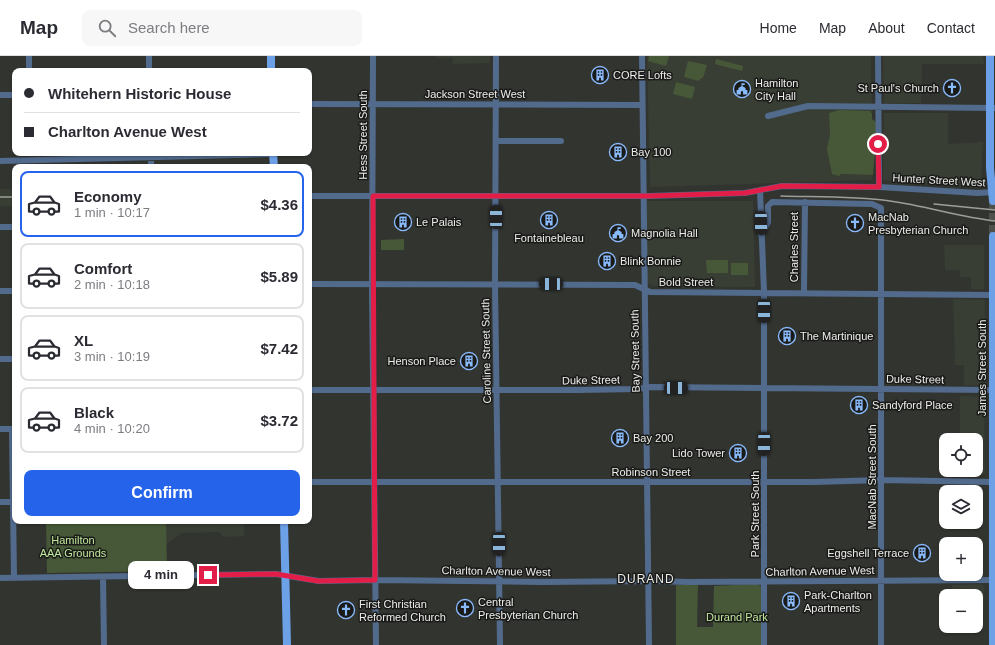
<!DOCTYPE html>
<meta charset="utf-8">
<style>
body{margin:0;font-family:Arial,sans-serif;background:#f7f7f7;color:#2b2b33;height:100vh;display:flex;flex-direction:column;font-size:15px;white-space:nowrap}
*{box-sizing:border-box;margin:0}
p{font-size:13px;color:#7c7c81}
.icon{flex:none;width:22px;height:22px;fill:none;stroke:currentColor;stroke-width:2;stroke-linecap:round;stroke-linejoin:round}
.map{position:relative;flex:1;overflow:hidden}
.panel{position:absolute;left:12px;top:108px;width:300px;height:360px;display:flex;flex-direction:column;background:#fff;border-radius:8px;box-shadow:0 1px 3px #0004}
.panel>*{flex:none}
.banner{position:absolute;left:12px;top:12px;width:300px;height:88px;border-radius:8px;box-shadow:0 1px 3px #0004;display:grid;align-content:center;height:88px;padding:0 12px;background:#fff}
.buttons{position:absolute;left:939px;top:377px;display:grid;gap:8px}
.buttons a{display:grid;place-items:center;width:44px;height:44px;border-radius:8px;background:#fff;box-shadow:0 1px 3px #0004;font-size:20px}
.end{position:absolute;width:18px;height:18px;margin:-9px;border:5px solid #e11d48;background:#fff;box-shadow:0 0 0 2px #fff}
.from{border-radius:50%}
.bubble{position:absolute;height:28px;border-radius:8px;background:#fff;box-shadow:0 1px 3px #0004;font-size:13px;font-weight:600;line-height:28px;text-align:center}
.car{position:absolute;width:12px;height:24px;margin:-12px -6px;border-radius:5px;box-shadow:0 0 3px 1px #0007;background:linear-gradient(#222 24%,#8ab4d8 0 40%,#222 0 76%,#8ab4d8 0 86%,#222 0)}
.banner b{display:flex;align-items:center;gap:14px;height:38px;font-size:15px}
.banner b+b{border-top:1px solid #e1e1e2}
.banner i{width:10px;height:10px;background:#2b2b33}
ul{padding:7px 0 0;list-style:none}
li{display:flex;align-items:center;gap:12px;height:66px;margin:0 8px 6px;padding:0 4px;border:2px solid #e1e1e2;border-radius:8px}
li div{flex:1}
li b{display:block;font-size:15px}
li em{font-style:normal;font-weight:600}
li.active{border-color:#2563eb}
li>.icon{width:36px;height:36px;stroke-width:1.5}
.cta{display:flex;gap:8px;margin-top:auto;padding:8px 12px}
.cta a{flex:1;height:46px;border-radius:8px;background:#2563eb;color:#fff;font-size:16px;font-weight:600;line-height:46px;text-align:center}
header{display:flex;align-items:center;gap:24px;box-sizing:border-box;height:56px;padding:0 20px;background:#fff;border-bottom:1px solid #e1e1e2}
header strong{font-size:19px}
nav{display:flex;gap:22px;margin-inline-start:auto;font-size:14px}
.search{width:280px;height:36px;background:#f7f7f7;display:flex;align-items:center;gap:10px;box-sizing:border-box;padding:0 14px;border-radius:8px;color:#7c7c81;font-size:15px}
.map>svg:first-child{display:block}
.built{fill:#383e34}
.green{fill:#475838}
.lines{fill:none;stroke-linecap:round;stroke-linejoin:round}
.major-tunnel{stroke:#4e504c;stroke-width:8;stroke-dasharray:8 4;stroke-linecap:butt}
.minor{stroke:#526b8d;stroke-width:6}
.major{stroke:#6ca0e7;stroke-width:8}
.rail{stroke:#9d9e9b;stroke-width:1.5}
.route{stroke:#e11d48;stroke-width:5}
.labels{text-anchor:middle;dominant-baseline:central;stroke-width:3;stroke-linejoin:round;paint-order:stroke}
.poi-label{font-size:11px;fill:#edeeeb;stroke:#1a1b19;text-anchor:start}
.street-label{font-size:11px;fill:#edeeeb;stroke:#1a1b19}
.park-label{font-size:11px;fill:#c0e89c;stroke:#1a1b19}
.neighbourhood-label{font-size:12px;letter-spacing:1px;fill:#edeeeb;stroke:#1a1b19}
</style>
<header>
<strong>Map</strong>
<div class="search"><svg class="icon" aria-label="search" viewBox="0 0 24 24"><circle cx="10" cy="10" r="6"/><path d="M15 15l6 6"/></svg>Search here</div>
<nav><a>Home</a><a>Map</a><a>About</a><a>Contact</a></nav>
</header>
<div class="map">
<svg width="995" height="589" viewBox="0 0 995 589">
<rect width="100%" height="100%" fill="#323430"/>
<!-- built -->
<path class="built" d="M436,0H490V7L452,8L453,2H436Z
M647,0H871L872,58L831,57L832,118L873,119L872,124L650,131Z
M883,0H983L984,8H922L921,47L884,48Z
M884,57H948V88L983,86L981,128L977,131L883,124Z
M0,133H15V150H0Z
M647,145H753L755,231L654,230L647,227Z
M944,189H984V233H971V221H960V214H945Z
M953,243L985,244L984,330L964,329V309H955Z
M960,340L984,341L985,418H961V414H976V384H960Z
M166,465H244V480L223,481L219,476L182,477L166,488Z
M982,528L984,531V554H976V540H952V529Z"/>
<!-- green -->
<path class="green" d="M649,0H669L666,10L648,5Z
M716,3L743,10L742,15L715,8Z
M688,5L707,9L703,22H701L699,25L684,21Z
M676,26L695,31L692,43L673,38Z
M839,54L870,55L872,58V63L876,66L877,75L873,119L841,118L839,120L832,118L827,93L830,79L829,57Z
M404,183V194H381V184Z
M706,204H728V217H707Z
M731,207H748V219H731Z
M46,465H166L167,515L47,517Z
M756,528L761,530V589H676V529H698L697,571H713L714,530Z"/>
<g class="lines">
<!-- major-tunnel -->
<path class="major-tunnel" d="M993,145V180"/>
<!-- minor -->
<path class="minor" d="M29,0V15
M149,0V15
M373,0L372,232L376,589
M496,0L495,228L500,589
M642,0L649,589
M878,0L879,131
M0,39H15
M309,48L641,49
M768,60L808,50L995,52
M496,85H561
M151,97V111
M0,105L273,98
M760,134L764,236V589
M309,140H649L745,137L782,130L879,131L978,137L995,136
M0,171H15
M761,179L768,166V150L772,146L872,148L881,152V589
M309,228L635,229L650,236L992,239
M0,235H15
M804,236L805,146
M0,303H15
M309,334H578L637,333L651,331L993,334
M0,373H14
M12,373L14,521
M309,426H814L882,424L993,426
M0,446H13
M103,521L104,589
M0,522L276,518L319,525L375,524L542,526L651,525L689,526L993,524"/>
<!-- major -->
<path class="major" d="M271,0V15
M990,0V112L993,145
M273,97L274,111
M993,180V589
M284,465L287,589"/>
<!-- rail -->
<path class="rail" d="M781,140C817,141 854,140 890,145C926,150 960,161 995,165
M0,141H15
M934,148L995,154"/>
</g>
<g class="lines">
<!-- route -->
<path class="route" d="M208,519L276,518L318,525L375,524L373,140H649L745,137L782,130L879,131L878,88"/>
</g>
<!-- icons -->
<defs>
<g id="building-ring" transform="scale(0.9)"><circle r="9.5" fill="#1a1b19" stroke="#89bafc" stroke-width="1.5"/><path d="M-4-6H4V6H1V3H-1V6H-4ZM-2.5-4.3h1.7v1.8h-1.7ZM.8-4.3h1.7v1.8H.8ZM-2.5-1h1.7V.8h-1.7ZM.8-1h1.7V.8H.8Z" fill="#89bafc"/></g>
<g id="church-ring" transform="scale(0.9)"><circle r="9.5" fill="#1a1b19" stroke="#89bafc" stroke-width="1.5"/><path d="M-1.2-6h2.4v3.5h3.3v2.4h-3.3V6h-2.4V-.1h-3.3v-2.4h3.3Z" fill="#89bafc"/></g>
<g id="civic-ring" transform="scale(0.9)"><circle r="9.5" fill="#1a1b19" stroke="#89bafc" stroke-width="1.5"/><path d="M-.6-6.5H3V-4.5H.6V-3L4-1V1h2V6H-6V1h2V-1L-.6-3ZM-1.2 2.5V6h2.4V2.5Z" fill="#89bafc"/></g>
</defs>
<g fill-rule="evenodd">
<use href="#building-ring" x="600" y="19"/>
<use href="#church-ring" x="952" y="32"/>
<use href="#civic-ring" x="742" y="33"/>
<use href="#building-ring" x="618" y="96"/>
<use href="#building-ring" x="549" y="164"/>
<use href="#building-ring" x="403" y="166"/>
<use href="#church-ring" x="855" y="167"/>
<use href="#civic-ring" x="618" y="177"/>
<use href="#building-ring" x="607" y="205"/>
<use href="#building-ring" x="787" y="280"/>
<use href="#building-ring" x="469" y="305"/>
<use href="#building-ring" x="859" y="349"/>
<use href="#building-ring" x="620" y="382"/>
<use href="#building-ring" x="738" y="397"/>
<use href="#building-ring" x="922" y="497"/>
<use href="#building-ring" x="791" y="545"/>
<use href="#church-ring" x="465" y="552"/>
<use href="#church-ring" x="346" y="554"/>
</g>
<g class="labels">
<!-- poi labels -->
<g class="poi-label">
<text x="613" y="19">CORE Lofts</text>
<text x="755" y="27">Hamilton<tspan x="755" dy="13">City Hall</tspan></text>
<text x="939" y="32" text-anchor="end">St Paul's Church</text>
<text x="631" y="96">Bay 100</text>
<text x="868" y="161">MacNab<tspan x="868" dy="13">Presbyterian Church</tspan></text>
<text x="416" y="166">Le Palais</text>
<text x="631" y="177">Magnolia Hall</text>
<text x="549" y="182" text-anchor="middle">Fontainebleau</text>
<text x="620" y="205">Blink Bonnie</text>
<text x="800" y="280">The Martinique</text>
<text x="456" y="305" text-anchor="end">Henson Place</text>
<text x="872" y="349">Sandyford Place</text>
<text x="633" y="382">Bay 200</text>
<text x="725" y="397" text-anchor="end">Lido Tower</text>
<text x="909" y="497" text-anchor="end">Eggshell Terrace</text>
<text x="804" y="539">Park-Charlton<tspan x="804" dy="13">Apartments</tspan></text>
<text x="478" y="546">Central<tspan x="478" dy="13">Presbyterian Church</tspan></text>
<text x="359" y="548">First Christian<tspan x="359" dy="13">Reformed Church</tspan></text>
</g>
<!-- street labels -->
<g class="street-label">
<text x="475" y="38">Jackson Street West</text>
<text transform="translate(363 79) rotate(-90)">Hess Street South</text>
<text transform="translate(939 124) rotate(3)">Hunter Street West</text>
<text transform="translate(794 191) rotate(-90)">Charles Street</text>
<text x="686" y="226">Bold Street</text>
<text transform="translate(486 295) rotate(-91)">Caroline Street South</text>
<text transform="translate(635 295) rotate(-91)">Bay Street South</text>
<text transform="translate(982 312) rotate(-90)">James Street South</text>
<text transform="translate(915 323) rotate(1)">Duke Street</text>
<text transform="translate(591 324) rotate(-1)">Duke Street</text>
<text x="651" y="416">Robinson Street</text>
<text transform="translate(872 421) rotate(-90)">MacNab Street South</text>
<text transform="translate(755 458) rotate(-90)">Park Street South</text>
<text transform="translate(496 515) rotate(1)">Charlton Avenue West</text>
<text transform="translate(820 515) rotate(-1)">Charlton Avenue West</text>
</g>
<!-- park labels -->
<g class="park-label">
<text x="73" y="484">Hamilton<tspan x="73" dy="13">AAA Grounds</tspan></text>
<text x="737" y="561">Durand Park</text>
</g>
<!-- neighbourhood labels -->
<g class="neighbourhood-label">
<text x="646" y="523">DURAND</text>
</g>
</g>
</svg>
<div class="buttons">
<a><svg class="icon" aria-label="locate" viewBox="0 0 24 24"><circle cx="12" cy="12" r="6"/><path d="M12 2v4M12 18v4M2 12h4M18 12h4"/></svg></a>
<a><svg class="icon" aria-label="layers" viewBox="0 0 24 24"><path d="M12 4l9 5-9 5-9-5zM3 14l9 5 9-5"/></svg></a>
<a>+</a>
<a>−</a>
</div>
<i class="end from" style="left:878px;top:88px"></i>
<i class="end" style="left:208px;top:519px"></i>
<div class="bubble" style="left:128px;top:505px;width:66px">4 min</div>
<i class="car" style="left:496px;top:161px;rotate:0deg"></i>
<i class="car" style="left:761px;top:167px;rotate:179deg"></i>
<i class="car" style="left:551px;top:228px;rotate:271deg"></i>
<i class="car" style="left:764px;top:255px;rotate:180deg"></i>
<i class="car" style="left:676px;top:332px;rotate:90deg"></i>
<i class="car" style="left:764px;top:388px;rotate:181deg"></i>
<i class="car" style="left:499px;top:488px;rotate:180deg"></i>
<div class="banner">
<b><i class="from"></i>Whitehern Historic House</b>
<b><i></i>Charlton Avenue West</b>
</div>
<section class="panel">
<ul>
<li class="active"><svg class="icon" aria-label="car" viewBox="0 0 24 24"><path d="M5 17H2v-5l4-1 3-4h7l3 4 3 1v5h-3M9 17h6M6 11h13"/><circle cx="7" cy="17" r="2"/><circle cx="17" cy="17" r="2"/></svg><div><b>Economy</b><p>1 min · 10:17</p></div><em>$4.36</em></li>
<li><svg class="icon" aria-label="car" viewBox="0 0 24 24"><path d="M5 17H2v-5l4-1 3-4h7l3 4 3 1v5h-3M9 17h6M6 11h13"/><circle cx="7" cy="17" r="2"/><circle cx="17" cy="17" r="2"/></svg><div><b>Comfort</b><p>2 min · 10:18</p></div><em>$5.89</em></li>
<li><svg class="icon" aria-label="car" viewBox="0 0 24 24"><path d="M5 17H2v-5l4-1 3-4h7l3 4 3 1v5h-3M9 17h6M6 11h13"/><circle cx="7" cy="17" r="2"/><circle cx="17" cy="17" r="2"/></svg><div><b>XL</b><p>3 min · 10:19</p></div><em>$7.42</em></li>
<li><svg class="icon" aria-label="car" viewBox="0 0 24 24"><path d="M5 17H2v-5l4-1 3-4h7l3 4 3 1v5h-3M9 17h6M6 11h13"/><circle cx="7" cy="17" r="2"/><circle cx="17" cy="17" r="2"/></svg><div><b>Black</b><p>4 min · 10:20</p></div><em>$3.72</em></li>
</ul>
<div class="cta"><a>Confirm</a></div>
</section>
</div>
